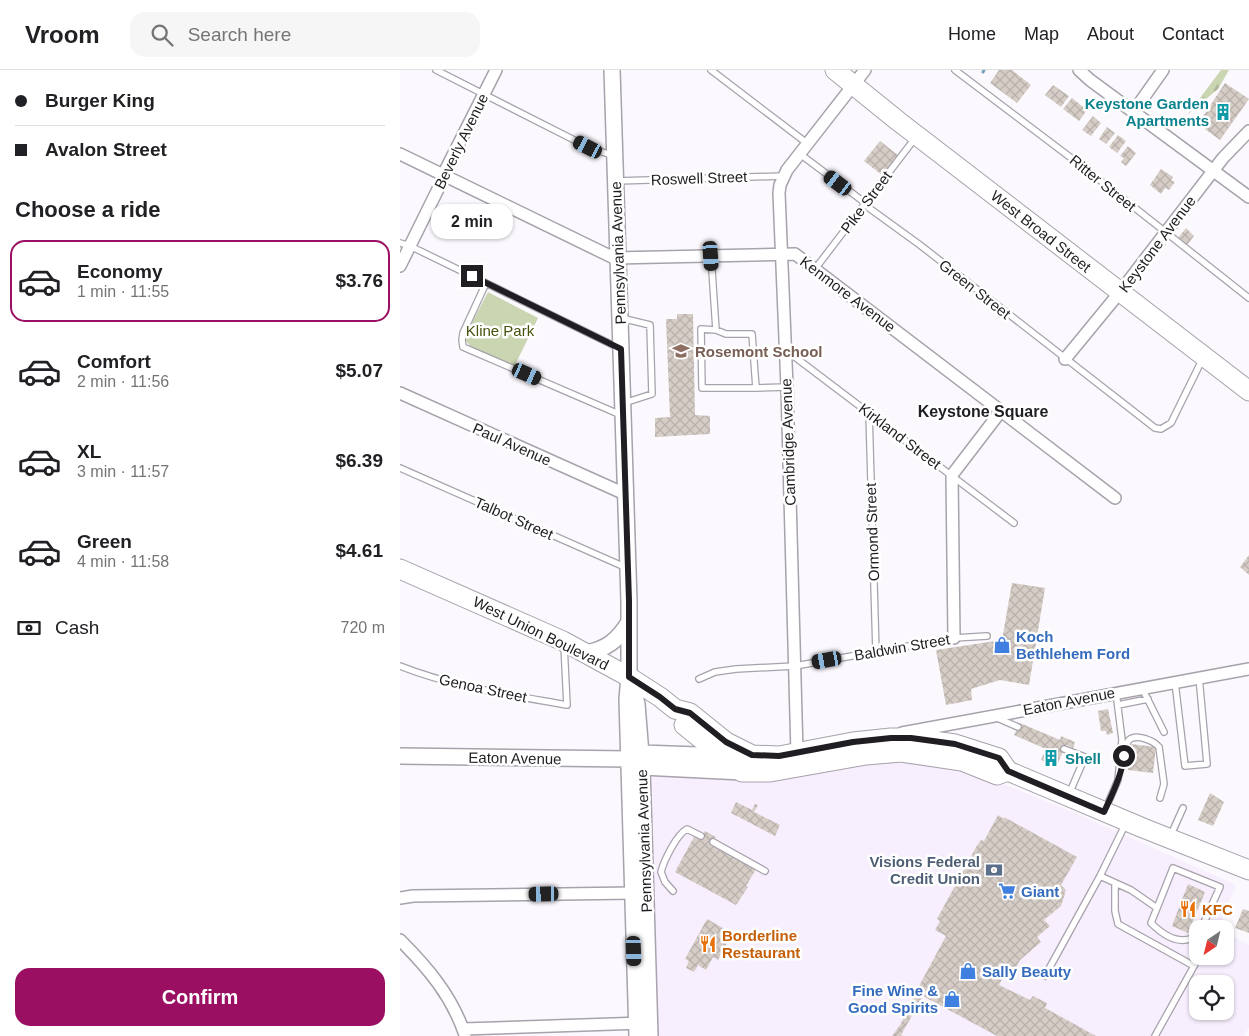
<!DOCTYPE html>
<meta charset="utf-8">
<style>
body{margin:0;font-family:Helvetica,sans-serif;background:#f6f6f6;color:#202124;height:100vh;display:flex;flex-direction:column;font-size:19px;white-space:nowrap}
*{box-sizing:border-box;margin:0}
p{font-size:16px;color:#757577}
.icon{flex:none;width:28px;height:28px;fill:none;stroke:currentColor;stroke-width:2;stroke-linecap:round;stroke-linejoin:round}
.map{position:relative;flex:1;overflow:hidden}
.panel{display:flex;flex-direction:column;background:#fff;width:400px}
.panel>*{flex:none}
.banner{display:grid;align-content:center;height:110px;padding:0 15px;background:#fff}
.needle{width:32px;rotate:215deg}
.tools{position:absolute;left:789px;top:850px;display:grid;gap:10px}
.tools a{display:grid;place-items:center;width:45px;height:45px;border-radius:10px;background:#fff;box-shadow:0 1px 4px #0004;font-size:25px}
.end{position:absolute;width:22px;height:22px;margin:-11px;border:6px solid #201e22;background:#fff;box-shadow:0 0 0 2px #fff}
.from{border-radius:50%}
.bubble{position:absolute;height:35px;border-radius:15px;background:#fff;box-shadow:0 1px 4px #0004;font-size:16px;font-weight:700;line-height:35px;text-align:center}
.car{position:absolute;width:15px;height:30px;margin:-15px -8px;border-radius:6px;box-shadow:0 0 4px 1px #0007;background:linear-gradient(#222 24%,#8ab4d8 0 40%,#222 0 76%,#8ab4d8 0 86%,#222 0)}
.banner b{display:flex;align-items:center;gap:18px;height:48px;font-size:19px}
.banner b+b{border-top:1px solid #e0e0e0}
.banner i{width:12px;height:12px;background:#202124}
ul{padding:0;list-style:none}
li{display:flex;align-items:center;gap:15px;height:82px;margin:0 10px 8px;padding:0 5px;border:2px solid transparent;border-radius:15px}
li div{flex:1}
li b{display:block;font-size:19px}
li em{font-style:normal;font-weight:700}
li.current{border-color:#9a0f61}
li>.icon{width:45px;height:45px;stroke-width:1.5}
h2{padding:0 15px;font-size:22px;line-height:60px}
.pay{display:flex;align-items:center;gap:12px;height:55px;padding:0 15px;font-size:19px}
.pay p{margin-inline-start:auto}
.primary-button{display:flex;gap:10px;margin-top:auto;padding:10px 15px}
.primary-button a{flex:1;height:58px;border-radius:15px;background:#9a0f61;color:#fff;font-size:20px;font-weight:700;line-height:58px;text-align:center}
header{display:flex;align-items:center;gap:30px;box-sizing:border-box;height:70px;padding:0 25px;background:#fff;border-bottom:1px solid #e0e0e0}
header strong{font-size:24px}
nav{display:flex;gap:28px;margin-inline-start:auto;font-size:18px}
.search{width:350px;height:45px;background:#f6f6f6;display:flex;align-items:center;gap:12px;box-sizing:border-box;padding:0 18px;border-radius:15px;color:#757577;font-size:19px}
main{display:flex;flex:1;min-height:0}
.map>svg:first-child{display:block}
.built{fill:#f7eefe;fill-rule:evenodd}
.forest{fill:url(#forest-firs)}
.park{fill:#cad5b1}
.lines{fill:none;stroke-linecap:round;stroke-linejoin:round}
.stream{stroke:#73a0bc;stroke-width:3}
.building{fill:url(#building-cross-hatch)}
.service-casing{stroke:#a7a2ab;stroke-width:8}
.minor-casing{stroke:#a7a2ab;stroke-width:14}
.tertiary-casing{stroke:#a7a2ab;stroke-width:18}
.primary-casing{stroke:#a7a2ab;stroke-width:21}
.service{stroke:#fff;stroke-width:5.5}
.minor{stroke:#fff;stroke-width:11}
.tertiary{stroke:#fff;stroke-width:15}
.primary{stroke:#fff;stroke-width:19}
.route{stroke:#201e22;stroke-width:6}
.labels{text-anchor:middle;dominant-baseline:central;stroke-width:5;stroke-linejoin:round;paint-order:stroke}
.culture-label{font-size:15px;font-weight:bold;fill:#0d838f;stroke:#fff;text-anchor:end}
.street-label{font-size:15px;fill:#201e22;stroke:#fff}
.park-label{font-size:15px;fill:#45530c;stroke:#fff}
.education-label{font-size:15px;font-weight:bold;fill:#785e54;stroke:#fff;text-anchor:start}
.shop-label{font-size:15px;font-weight:bold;fill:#366cbe;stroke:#fff;text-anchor:start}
.service-label{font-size:15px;font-weight:bold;fill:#4e5e75;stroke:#fff;text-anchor:end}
.food-label{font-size:15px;font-weight:bold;fill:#c56008;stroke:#fff;text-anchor:start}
.neighbourhood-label{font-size:16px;font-weight:bold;fill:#201e22;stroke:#fff}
</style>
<header>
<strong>Vroom</strong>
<div class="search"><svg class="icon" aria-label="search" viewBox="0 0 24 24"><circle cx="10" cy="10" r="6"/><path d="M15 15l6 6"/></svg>Search here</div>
<nav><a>Home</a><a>Map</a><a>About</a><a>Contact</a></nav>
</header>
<main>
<section class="panel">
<div class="banner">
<b><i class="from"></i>Burger King</b>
<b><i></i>Avalon Street</b>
</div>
<h2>Choose a ride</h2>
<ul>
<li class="current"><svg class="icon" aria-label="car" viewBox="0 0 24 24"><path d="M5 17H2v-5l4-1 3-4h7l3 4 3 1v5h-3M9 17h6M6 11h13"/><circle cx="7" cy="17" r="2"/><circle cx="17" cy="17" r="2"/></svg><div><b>Economy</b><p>1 min · 11:55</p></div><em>$3.76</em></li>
<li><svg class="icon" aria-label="car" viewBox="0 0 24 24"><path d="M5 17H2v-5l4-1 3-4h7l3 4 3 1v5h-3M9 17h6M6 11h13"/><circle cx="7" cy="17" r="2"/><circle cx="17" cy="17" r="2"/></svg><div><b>Comfort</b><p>2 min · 11:56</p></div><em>$5.07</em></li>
<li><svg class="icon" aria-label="car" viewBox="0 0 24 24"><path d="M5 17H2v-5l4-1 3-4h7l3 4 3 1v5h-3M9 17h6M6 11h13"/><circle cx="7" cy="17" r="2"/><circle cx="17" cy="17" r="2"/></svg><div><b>XL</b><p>3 min · 11:57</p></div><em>$6.39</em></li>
<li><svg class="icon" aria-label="car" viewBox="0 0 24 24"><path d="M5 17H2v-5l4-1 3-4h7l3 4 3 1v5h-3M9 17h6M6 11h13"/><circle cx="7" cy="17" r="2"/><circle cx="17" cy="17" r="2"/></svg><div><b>Green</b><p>4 min · 11:58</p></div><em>$4.61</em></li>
</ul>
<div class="pay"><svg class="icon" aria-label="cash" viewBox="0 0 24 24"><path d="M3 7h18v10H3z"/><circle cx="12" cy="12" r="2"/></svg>Cash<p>720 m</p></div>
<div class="primary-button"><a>Confirm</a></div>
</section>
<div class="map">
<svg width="849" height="966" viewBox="0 0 849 966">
<defs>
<pattern id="forest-firs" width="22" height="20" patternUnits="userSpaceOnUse" patternTransform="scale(1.25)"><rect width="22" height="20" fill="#cad5b1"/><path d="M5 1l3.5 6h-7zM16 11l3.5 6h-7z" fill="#adb698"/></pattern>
<pattern id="building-cross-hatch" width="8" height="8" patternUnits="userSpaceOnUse" patternTransform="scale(1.25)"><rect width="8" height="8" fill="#d7cdc7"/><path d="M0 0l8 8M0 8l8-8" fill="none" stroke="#b8b0ab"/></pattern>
</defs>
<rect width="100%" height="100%" fill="#fbf8fe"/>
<!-- built -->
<path class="built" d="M504,687L578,704L675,743L836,815L819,857L820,859H798V886H825V862L849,875V957L844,966H255L249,723L252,708L256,705ZM798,914H825V941H798Z"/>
<!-- forest -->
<path class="forest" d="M821,0H829L818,19L788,44Z"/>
<!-- park -->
<path class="park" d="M88,222L138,248L114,297L72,278L66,271V264Z"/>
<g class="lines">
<!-- stream -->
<path class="stream" d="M583,2L584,0"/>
</g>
<!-- building -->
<path class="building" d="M599,0H612L631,15L617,33L590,13Z
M825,13L849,29L820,70L798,54Z
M653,15L669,26L661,37L645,25Z
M672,28L687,40L679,51L663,39Z
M693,46L701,53L691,66L682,60Z
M707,57L715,63L706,74L699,69Z
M718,65L726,71L717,83L709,77Z
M480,71L498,85L482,105L464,91Z
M728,76L736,83L726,96L721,92L724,88L720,86Z
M761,99L773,107L771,110L775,112L769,120L765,118L761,124L750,115Z
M786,158L794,166L787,175L778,168Z
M277,244H293L295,345L310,346V364L255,367V348L270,347L266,249H277Z
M849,485V505L840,497Z
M612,513L645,518L629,615L600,610L571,619L572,630L546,635L536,580L602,570Z
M708,639L713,663L707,665L706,661H701L698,641Z
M620,653L660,670L661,666L675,672L673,678L666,675L656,697L641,690L646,679L614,665Z
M731,674L756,677L753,703L728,700Z
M810,723L824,732L813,756L798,750Z
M336,732L352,740L355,734L358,735L354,742L380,755L375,766L331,743Z
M598,745L604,749V747L677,787L661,815L666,820L661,836L644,850L650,856L637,867L641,872L620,890L613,903L607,900L599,915L630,930L633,926L647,933L645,938L696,966H597L523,926L501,965L504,966H492L500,955L513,930L512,929L546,866L535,860L540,851L537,849L576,777L581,770L584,771Z
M305,761L316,767L312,774L356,799L346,816L348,817L336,835L275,802L295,765L300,768Z
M788,814L805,822L788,863L772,856Z
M843,839L849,841V863L835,858Z
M307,849L328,861L325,867L329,869L318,890L313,887L306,900L298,895L294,902L286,898L289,891L285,889Z"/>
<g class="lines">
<!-- service casing -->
<g class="service-casing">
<path id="service" d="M36,0L188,77L214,86
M311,0L408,74
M555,0L687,100L849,228
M400,84L464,132L469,138L520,175L755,358L761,359L771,353L803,288
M216,111L383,106
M0,173L10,176L219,278
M311,186L316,260
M415,199L516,67
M86,213L63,263L62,270L63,277L221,345
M221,248L250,255L252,324L224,333
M387,281L614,453
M356,318H302L301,259L316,260L326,264H352L356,318L387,317
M469,343L476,582
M0,398L227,498
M0,596C53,617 111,625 167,635L164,575
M299,609L315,602L336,599L395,596L554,568L587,566
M775,612L785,696L807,694L799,607
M745,618V624L764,662
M718,635L748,629
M595,647L618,657
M664,679L685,687L669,724
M724,691C725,685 724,675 729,670C736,663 754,671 759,677L764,714L760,728
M705,740L718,710L722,670L716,622
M770,767L783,738
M313,772L365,801
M700,806L731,820L757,838
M715,813V841L718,854L794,896L755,966
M273,821L265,812L261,802C264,790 277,764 287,759L301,766
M798,865C781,877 764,866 751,853L773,798L820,817L801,859
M794,896L799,886
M645,906L700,806L726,753"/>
</g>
<!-- minor casing -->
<g class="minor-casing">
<path id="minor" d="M679,0L690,10L849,127
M734,41L763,0
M0,84L214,188L395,184L715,428
M0,196L42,111L43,105L96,0
M665,289L720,222L823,88L849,61
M0,323L225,424
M554,568L552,405L601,341
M502,663L849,599
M397,683L387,317L379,123L380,115L387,100L465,0
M0,828L13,826L233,823
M0,870C28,898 52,926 65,965
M63,959L243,953"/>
</g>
<!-- tertiary casing -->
<g class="tertiary-casing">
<path id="tertiary" d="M212,0L229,531V607L227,629L237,966
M186,583C207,579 218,570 229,552
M232,615L237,634L242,697L250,966
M0,686L229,689L241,683L327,686
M235,693L242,697L342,702"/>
</g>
<!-- primary casing -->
<g class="primary-casing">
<path id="primary" d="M435,0L498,51L849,321
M0,499L163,571L229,607L260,627L275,639L290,643L326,672L352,685L379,686L453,672L491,668H511L555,674L599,688L608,701L743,758L849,800
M284,655L342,702H370L466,685L501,682L562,691L597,705L608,701"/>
</g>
<!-- service -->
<use href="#service" class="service"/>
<!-- minor -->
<use href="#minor" class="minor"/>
<!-- tertiary -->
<use href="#tertiary" class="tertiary"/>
<!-- primary -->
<use href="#primary" class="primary"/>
</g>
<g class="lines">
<!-- route -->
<path class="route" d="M72,206L221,279L229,531V607L260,627L275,639L290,643L326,672L352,685L379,686L453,672L491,668H511L555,674L599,688L608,701L704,742C712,725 722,704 724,686"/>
</g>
<!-- icons -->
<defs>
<g id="building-bare" transform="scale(1.35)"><path d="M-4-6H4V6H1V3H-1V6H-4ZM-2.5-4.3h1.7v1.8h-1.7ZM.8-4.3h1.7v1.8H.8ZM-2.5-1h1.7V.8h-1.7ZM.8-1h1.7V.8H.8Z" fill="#0f9aa8" stroke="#fff" stroke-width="2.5" paint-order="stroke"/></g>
<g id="school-bare" transform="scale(1.35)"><path d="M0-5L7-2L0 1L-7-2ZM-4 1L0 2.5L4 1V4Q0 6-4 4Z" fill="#8d6e63" stroke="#fff" stroke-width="2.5" paint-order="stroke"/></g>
<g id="shop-bare" transform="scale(1.35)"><path d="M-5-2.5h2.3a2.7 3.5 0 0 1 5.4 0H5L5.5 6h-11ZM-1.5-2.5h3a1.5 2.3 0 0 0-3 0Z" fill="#3f7fe0" stroke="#fff" stroke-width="2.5" paint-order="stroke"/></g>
<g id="bank-bare" transform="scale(1.35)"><path d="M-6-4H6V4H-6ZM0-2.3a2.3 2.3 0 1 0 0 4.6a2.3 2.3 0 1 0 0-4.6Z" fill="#5c6f8a" stroke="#fff" stroke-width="2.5" paint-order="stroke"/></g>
<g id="supermarket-bare" transform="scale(1.35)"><path d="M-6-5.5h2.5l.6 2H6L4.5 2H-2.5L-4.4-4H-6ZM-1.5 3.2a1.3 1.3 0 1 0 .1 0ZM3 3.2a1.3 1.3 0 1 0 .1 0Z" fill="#3f7fe0" stroke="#fff" stroke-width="2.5" paint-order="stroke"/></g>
<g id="restaurant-bare" transform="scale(1.35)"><path d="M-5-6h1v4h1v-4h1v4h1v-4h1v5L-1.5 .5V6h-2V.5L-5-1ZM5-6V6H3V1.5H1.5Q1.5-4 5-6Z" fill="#e8710a" stroke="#fff" stroke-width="2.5" paint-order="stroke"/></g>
</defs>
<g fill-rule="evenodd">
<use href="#building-bare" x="823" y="42"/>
<use href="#school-bare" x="281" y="281"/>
<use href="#shop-bare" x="602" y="575"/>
<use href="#building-bare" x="651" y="688"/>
<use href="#bank-bare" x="594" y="800"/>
<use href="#supermarket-bare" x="607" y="821"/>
<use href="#restaurant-bare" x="788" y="839"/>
<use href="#restaurant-bare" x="308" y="874"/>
<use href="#shop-bare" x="568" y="901"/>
<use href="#shop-bare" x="552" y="929"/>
</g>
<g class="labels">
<!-- culture labels -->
<g class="culture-label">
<text x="809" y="33">Keystone Garden<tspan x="809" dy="17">Apartments</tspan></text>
<text x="665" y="688" text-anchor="start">Shell</text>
</g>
<!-- street labels -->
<g class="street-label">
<text transform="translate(61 71) rotate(-64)">Beverly Avenue</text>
<text transform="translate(299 108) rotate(-2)">Roswell Street</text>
<text transform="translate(703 113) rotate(39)">Ritter Street</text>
<text transform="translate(466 132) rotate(-53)">Pike Street</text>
<text transform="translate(641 161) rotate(38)">West Broad Street</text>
<text transform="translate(757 174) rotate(-53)">Keystone Avenue</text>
<text transform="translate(218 183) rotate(-92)">Pennsylvania Avenue</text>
<text transform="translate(575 219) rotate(38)">Green Street</text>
<text transform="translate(448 224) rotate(37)">Kenmore Avenue</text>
<text transform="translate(500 366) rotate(37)">Kirkland Street</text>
<text transform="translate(388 372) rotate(-92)">Cambridge Avenue</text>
<text transform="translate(112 374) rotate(24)">Paul Avenue</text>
<text transform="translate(114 448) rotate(24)">Talbot Street</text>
<text transform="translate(472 462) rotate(-92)">Ormond Street</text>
<text transform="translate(141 563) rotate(26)">West Union Boulevard</text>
<text transform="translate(502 577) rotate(-10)">Baldwin Street</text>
<text transform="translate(83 618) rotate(12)">Genoa Street</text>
<text transform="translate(669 631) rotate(-11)">Eaton Avenue</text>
<text transform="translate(115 688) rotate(1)">Eaton Avenue</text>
<text transform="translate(244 771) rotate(-92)">Pennsylvania Avenue</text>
</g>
<!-- park labels -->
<g class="park-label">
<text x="100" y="260">Kline Park</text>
</g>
<!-- education labels -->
<g class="education-label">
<text x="295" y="281">Rosemont School</text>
</g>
<!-- shop labels -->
<g class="shop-label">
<text x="616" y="566">Koch<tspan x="616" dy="17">Bethlehem Ford</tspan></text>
<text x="621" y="821">Giant</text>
<text x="582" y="901">Sally Beauty</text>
<text x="538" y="920" text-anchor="end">Fine Wine &amp;<tspan x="538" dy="17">Good Spirits</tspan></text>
</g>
<!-- service labels -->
<g class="service-label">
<text x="580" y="791">Visions Federal<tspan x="580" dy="17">Credit Union</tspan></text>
</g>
<!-- food labels -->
<g class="food-label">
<text x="802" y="839">KFC</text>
<text x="322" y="865">Borderline<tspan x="322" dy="17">Restaurant</tspan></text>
</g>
<!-- neighbourhood labels -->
<g class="neighbourhood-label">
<text x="583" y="341">Keystone Square</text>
</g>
</g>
</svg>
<div class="tools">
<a><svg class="needle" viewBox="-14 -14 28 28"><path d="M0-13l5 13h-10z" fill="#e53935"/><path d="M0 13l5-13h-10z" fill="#757577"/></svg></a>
<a><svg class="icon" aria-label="locate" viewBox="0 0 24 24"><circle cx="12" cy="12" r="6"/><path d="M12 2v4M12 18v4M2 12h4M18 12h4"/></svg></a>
</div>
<i class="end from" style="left:724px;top:686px"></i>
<i class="end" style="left:72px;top:206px"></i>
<div class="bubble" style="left:31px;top:134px;width:82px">2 min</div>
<i class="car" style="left:188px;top:77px;rotate:297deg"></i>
<i class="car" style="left:438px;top:113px;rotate:307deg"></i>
<i class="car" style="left:311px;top:186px;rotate:176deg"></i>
<i class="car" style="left:127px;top:304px;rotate:114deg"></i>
<i class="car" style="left:427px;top:590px;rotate:260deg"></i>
<i class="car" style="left:144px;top:824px;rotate:269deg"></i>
<i class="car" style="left:234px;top:881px;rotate:178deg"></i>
</div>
</main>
